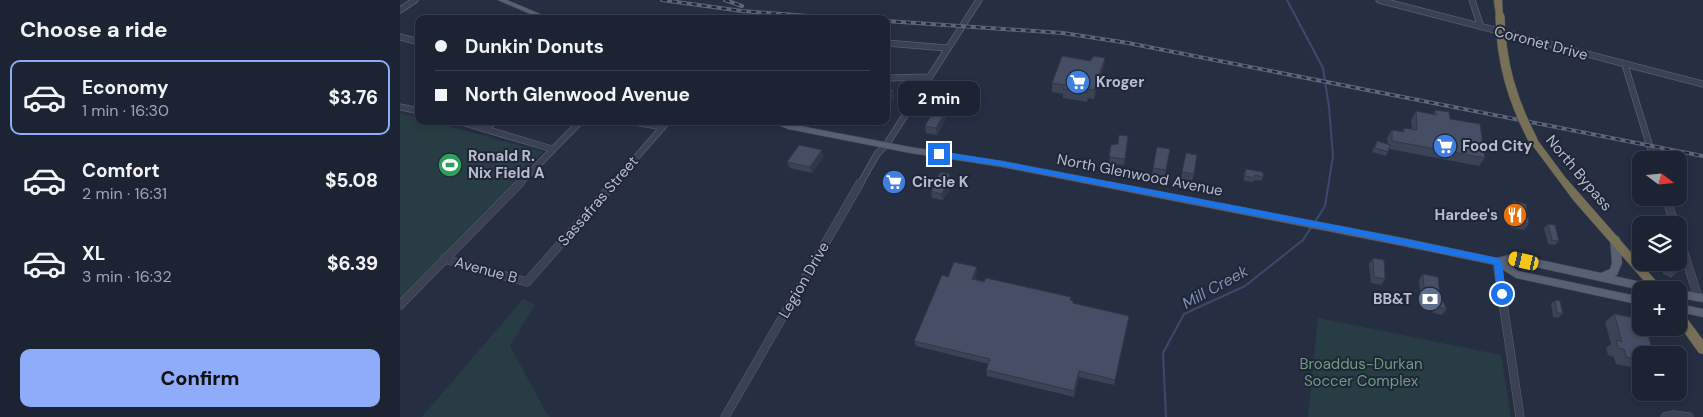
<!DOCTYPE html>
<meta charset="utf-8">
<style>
body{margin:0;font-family:"DM Sans",sans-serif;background:#292f3e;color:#f1f3f6;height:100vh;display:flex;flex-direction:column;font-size:19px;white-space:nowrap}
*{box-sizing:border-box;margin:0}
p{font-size:16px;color:#a0a4ac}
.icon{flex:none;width:28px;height:28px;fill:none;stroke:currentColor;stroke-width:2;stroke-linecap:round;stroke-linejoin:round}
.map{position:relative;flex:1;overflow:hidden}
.drawer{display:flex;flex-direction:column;background:#1c2332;width:400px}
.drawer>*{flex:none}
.banner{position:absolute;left:15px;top:15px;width:475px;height:110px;border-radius:10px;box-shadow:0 2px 8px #0003,0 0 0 1px #3a404d;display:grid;align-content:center;height:110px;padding:0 20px;background:#1c2332}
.needle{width:32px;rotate:106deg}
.controls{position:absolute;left:1232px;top:151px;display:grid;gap:10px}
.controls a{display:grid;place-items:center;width:55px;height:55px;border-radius:10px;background:#1c2332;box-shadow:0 2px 8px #0003,0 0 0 1px #3a404d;font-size:25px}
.end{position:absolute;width:22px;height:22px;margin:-11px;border:6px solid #1a73e8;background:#fff;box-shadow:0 0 0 2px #fff}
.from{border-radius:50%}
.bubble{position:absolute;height:35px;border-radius:10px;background:#1c2332;box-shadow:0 2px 8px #0003,0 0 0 1px #3a404d;font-size:16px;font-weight:800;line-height:35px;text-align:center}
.car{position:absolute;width:15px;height:30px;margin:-15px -8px;border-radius:6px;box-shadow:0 0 4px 1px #0007;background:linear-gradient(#f5c518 24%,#345 0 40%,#f5c518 0 76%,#345 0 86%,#f5c518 0)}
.banner b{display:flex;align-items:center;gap:18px;height:48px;font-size:19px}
.banner b+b{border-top:1px solid #3a404d}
.banner i{width:12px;height:12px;background:#f1f3f6}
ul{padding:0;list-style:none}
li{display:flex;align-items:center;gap:15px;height:75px;margin:0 10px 8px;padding:0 10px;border:2px solid transparent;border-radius:10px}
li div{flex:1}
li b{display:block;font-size:19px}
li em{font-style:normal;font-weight:800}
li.active{border-color:#8eacfa}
li>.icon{width:45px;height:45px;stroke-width:1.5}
h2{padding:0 20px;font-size:22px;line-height:60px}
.button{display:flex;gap:10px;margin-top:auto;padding:10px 20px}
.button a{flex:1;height:58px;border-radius:10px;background:#8eacfa;color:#111;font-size:20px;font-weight:800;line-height:58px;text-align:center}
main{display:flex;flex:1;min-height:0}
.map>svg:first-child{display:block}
.green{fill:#283d43}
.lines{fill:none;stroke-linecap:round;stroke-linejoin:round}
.stream{stroke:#3b4a6b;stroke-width:2}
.minor-far1-casing{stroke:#585f6f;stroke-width:7}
.minor-casing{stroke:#585f6f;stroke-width:9}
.major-casing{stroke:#444a5b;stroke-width:1}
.highway-casing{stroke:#454c5c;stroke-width:1}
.minor-far1{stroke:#3a4152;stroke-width:5.5}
.minor{stroke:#3a4152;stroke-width:8}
.major{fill:#586072;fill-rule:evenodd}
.highway{fill:#786f57;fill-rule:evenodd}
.rail-casing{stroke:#5c6579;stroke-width:4}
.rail{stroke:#1f2637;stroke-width:2;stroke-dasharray:5;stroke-linecap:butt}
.highway-bridge-casing{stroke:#454c5c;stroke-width:10;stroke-linecap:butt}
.highway-bridge{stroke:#786f57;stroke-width:9}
.wall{fill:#3b4356}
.shaded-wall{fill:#303746}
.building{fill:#454e64;stroke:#303746}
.route{fill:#1a73e8}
.labels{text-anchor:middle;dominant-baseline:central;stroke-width:4;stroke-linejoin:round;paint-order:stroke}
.street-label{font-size:15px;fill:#b7bdcc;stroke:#1f2637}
.poi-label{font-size:15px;font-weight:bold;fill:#b7bdcc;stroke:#1f2637;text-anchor:start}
.park-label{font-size:15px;fill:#6e9d7e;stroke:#1f2637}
.water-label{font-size:16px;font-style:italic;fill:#7e8fb3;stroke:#1f2637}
</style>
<main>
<section class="drawer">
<h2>Choose a ride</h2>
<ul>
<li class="active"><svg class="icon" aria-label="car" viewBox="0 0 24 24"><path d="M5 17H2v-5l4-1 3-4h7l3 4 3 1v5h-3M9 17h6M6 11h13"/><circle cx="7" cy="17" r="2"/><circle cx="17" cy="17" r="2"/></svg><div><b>Economy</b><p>1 min · 16:30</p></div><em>$3.76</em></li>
<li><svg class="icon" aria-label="car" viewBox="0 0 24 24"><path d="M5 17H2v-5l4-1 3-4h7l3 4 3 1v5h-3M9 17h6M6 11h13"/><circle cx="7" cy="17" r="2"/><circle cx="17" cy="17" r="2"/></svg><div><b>Comfort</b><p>2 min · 16:31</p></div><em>$5.08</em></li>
<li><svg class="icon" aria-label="car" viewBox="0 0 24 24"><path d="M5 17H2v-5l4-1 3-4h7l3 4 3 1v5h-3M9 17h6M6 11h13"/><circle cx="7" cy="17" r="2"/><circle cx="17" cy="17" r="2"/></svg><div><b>XL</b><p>3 min · 16:32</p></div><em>$6.39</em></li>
</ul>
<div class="button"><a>Confirm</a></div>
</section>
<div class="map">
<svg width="1303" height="417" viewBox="0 0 1303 417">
<rect width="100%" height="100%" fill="#262f42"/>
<!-- green -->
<path class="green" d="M0,113L19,118V121H29L143,152L0,299Z
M123,299L135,305L110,346L147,414L150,417H22Z
M918,318L1101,355L1111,417H908Z"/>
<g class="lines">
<!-- stream -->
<path class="stream" d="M887,0L923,68L929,107L933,156L925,206L915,222
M766,417L763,353L784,314L845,286L903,240L912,226"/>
<!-- minor-far1 casing -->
<g class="minor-far1-casing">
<path id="minor-far1" d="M979,0L1303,84
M1072,0L1081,27
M0,10L15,0
M0,37L19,42
M486,43L547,48
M1225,65L1254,160
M486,78L529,77
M0,107L19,111
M58,121L152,149
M229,121L263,127
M86,129L95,121
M119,184L181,121
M213,184L268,121
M460,184L477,154L486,145L579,0"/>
</g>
<!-- minor casing -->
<g class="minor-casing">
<path id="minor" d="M1266,198L1275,225
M1279,237L1298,297
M44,259L127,282L214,183
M1097,262L1120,417
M0,305L120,183
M325,417L460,183
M1265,417L1274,415L1289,417"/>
</g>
<!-- major casing -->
<g class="major-casing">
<path id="major" d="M98,0H107L152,19H142Z
M372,121H384L390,124L510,147L602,161L1003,238L1097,258L1112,254L1201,273L1210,269L1212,263L1210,239L1212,236H1218L1220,239L1222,263L1217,275L1214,276L1259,286L1262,287L1264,290H1241L1112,262L1107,263L1118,271L1241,297V305L1116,278L1095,265L1003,246L602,167L510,153L388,129L373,123Z
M1279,290L1303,294V302L1279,298Z
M1279,304L1303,309V317L1279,312Z"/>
</g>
<!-- highway casing -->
<g class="highway-casing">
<path id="highway" d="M1094,0H1102L1103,18H1100L1096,16Z
M1133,137L1136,138L1165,177L1264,290H1252L1174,201L1130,142L1128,140Z
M1279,311L1283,313L1303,340V354L1299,353L1279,325Z"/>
</g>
<!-- minor-far1 -->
<use href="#minor-far1" class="minor-far1"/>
<!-- minor -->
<use href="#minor" class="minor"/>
<!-- major -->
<use href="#major" class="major"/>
<!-- highway -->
<use href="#highway" class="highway"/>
<!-- rail casing -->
<g class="rail-casing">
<path id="rail" d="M262,0L342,11L449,19
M325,0L342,6
M486,21L663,33L728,43L1303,156"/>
</g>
<!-- rail -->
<use href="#rail" class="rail"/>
<!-- highway-bridge casing -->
<g class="highway-bridge-casing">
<path id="highway-bridge" d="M1100,16C1101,62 1112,100 1133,140"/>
</g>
<!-- highway-bridge -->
<use href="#highway-bridge" class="highway-bridge"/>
</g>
<!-- wall -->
<path class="wall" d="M705,58L704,67L694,99L688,98L687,102L663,98V94L652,92V83L690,61Z
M1035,110L1050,119L1085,158L1079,166L989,149L986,156L972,152L977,141L988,144L987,138L992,130L1002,131L1004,128L1012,130L1011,120L1016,111L1033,114Z
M546,119L537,135L526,133L525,126Z
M728,136L724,165L709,164L711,145L718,144Z
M757,147L770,149L765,176L752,174Z
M786,153L794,174L792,181L781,179Z
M424,156L412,173L390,168L387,162Z
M846,169L863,177L861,181L854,180L853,182L844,181V173Z
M550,174L552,186L543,200L532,198L531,191L533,187V184Z
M1113,201L1129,224L1124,230L1111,228L1108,208Z
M1148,224L1159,241L1155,245L1148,244L1144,228Z
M973,258L985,279L981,285L971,283L969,264Z
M1260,262H1277L1280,270L1271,278L1263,274Z
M577,267V273L575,279L673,301V303L728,322L714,385L679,377L674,397L587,376L586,370L589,364L516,346L514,341L548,277Z
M1023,274L1040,296L1047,309L1042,315L1033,313L1026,303L1025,295L1020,293L1019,280Z
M1155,300L1163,314L1158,318L1153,317L1151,304Z
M1214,314L1251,336L1249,338L1241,355V369L1216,364L1214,357L1208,355L1206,348L1211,344L1205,322Z"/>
<!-- shaded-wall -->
<path class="shaded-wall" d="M705,58L704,67L694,99V90Z
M493,90L495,97L486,109V100Z
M545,113L546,119L537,135L536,128Z
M422,150L424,156L412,173L410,167Z
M550,174L552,186L543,200L541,194Z
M577,267V273L573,285L572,279Z
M679,371V377L674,397V391Z"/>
<!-- building -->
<path class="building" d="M662,56L690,61L694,56L705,58L694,90L688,89L687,93L663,89L665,85L652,83Z
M486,88L493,90L486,100Z
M1035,110L1049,112L1050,119L1080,124L1085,158L992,141V130L1004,132V128L1017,130L1016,111L1036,115Z
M536,111L545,113L536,128L525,126L530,117H532Z
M719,135L728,136L725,159L709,157L711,145L718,144Z
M977,141L990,145L988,152L975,148Z
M399,145L422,150L410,167L387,162Z
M757,147L770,149L766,170L753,168Z
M786,153L797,155L794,174L782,172Z
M846,169L863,172V177L855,175V178L845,176Z
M541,172L550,174L548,179H551L541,194L531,191L535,185L533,184Z
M1113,201L1126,204L1129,224L1116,221Z
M1148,224L1155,225L1159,241L1152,240Z
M973,258L984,260L985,279L974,277Z
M554,262L577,267L572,279L584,282L586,278L671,297L670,300L673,301V303L729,316L715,380L679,371L674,391L586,370L590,359L514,341L542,275L548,277Z
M1266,262H1277L1280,270L1275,269L1276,274L1268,270Z
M1023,274L1038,277L1040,296L1047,309L1038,307L1030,297V289L1024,287Z
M1155,300L1160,301L1163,314L1157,313Z
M1214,314L1241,319V328H1249L1251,336L1248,335L1254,355H1241V360L1226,357L1224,349L1218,348L1216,340L1222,342Z"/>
<!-- route -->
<path class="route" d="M539,151L602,161L956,229L1098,258L1102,262L1106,294L1102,298L1097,294L1094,264L956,235L602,166L536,156L535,154Z"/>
<!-- icons -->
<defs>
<g id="supermarket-disc" transform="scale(1.25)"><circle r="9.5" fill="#3f7fe0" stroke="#1f2637"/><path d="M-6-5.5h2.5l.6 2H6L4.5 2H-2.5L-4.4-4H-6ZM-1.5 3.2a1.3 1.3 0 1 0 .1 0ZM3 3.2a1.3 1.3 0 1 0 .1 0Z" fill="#fff"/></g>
<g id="stadium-disc" transform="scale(1.25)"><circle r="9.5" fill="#2e9e5b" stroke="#1f2637"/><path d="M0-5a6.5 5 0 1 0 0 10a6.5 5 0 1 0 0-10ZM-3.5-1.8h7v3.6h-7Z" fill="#fff"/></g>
<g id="restaurant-disc" transform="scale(1.25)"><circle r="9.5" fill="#e8710a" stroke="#1f2637"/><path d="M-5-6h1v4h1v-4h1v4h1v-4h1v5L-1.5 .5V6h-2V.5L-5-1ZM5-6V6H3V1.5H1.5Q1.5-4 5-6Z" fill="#fff"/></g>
<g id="bank-disc" transform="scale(1.25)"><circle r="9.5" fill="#5c6f8a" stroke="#1f2637"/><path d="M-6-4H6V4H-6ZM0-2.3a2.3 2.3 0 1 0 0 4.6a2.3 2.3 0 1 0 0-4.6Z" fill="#fff"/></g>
</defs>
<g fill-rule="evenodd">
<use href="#supermarket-disc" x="678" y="82"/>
<use href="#supermarket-disc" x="1045" y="146"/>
<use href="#stadium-disc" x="50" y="165"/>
<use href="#supermarket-disc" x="494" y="182"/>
<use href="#restaurant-disc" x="1115" y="215"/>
<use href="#bank-disc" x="1030" y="299"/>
</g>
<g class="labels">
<!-- street labels -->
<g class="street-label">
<text transform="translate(1141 43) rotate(15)">Coronet Drive</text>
<text transform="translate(1179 173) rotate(50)">North Bypass</text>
<text transform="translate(740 175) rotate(11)">North Glenwood Avenue</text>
<text transform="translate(198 201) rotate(-49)">Sassafras Street</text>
<text transform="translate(86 270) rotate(15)">Avenue B</text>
<text transform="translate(404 280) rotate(-60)">Legion Drive</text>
</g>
<!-- poi labels -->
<g class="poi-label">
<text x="696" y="82">Kroger</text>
<text x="1062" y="146">Food City</text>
<text x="68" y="156">Ronald R.<tspan x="68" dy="17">Nix Field A</tspan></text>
<text x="512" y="182">Circle K</text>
<text x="1098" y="215" text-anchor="end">Hardee's</text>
<text x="1012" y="299" text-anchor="end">BB&amp;T</text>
</g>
<!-- park labels -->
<g class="park-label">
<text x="961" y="364">Broaddus-Durkan<tspan x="961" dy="17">Soccer Complex</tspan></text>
</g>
<!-- water labels -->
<g class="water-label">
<text transform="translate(815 287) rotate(-29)">Mill Creek</text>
</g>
</g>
</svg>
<div class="controls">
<a><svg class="needle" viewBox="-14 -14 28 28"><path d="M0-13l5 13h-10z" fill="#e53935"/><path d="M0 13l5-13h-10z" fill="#a0a4ac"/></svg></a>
<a><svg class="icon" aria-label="layers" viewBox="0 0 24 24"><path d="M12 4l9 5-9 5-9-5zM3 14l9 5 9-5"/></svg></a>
<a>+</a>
<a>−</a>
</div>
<i class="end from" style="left:1102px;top:294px"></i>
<i class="end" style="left:539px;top:154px"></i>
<div class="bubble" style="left:498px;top:81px;width:82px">2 min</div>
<i class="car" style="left:1124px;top:261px;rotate:283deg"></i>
<div class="banner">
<b><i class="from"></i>Dunkin' Donuts</b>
<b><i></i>North Glenwood Avenue</b>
</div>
</div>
</main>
